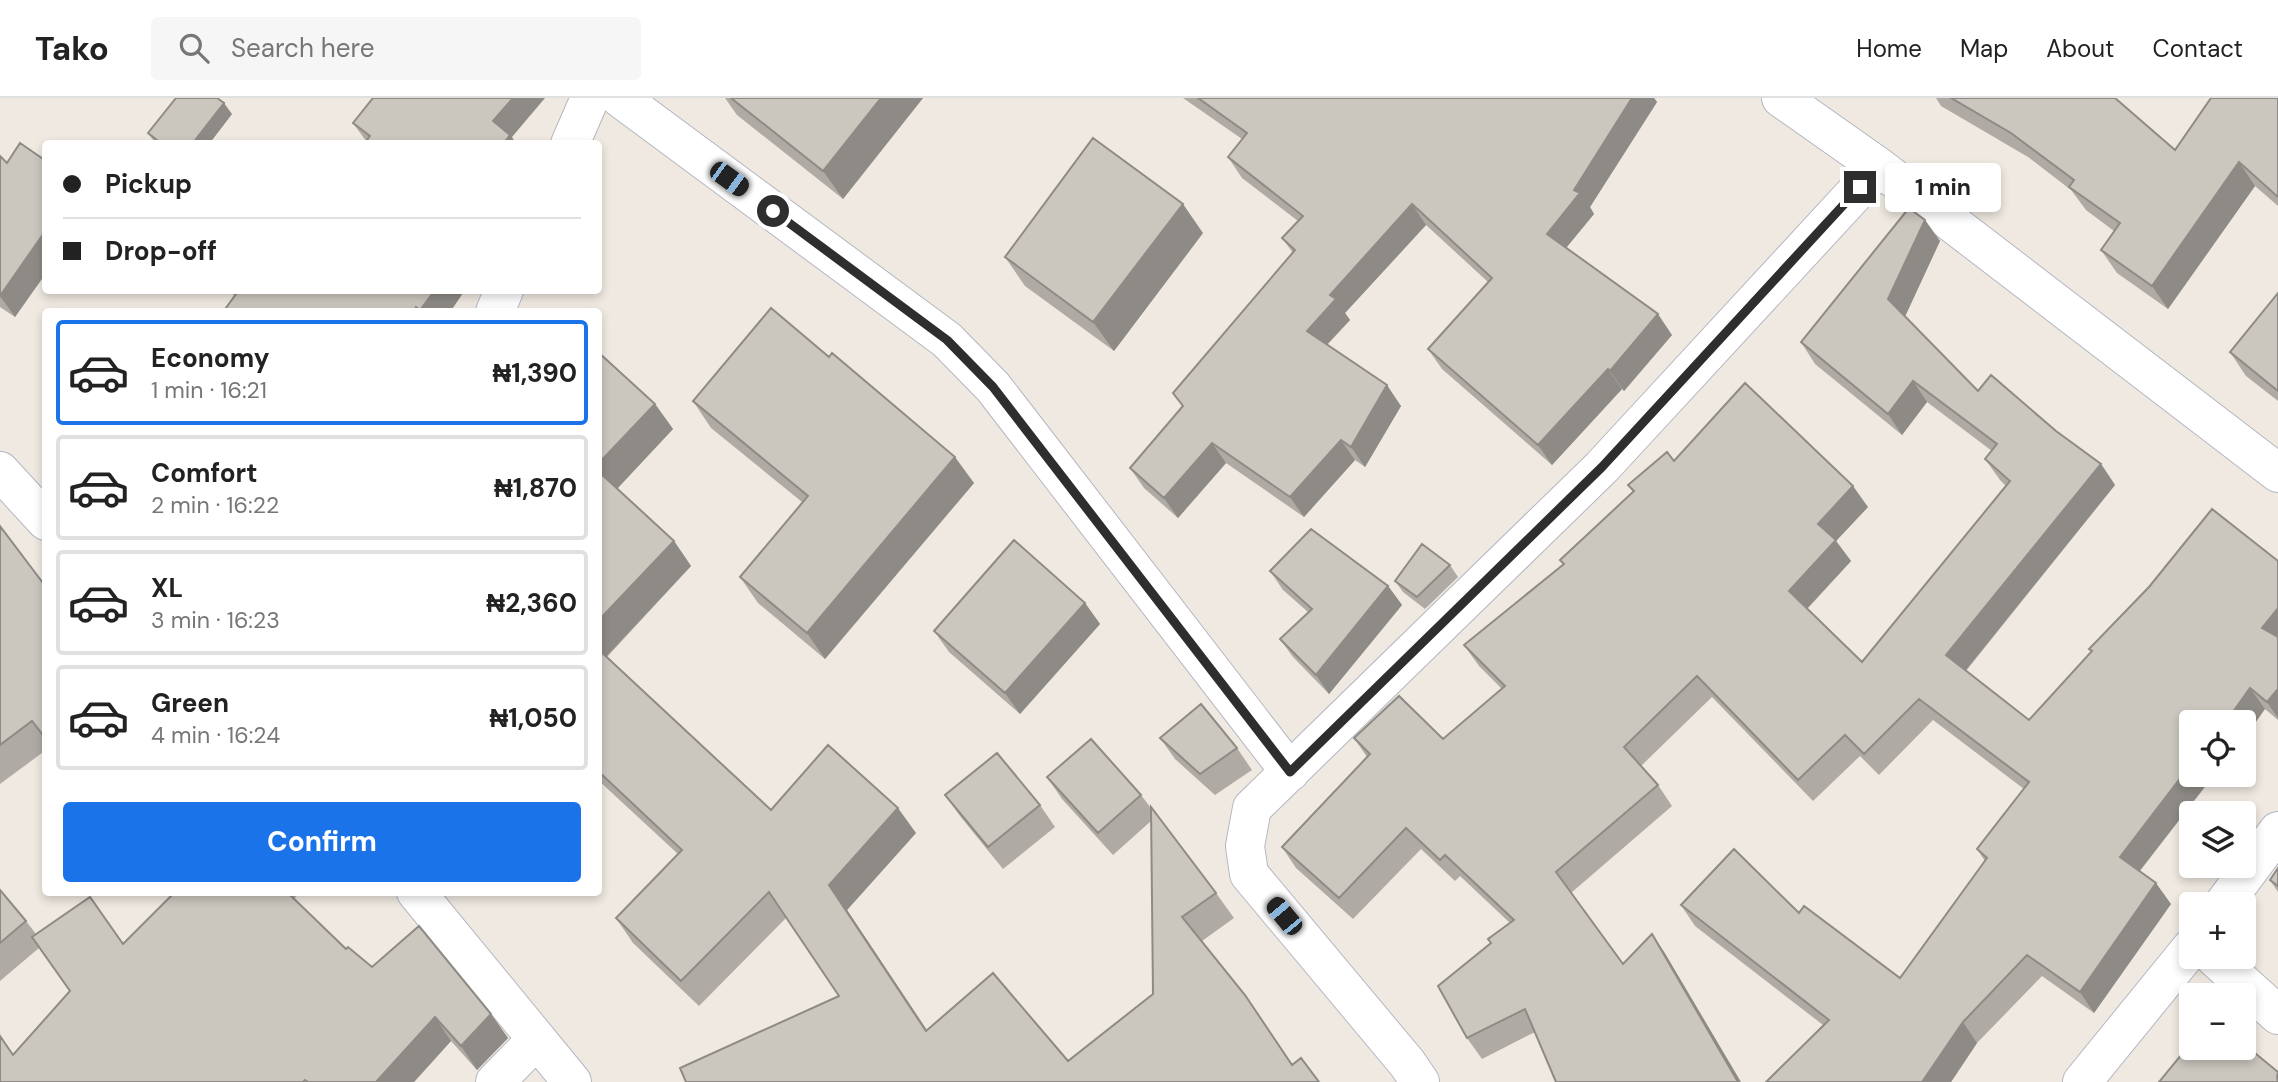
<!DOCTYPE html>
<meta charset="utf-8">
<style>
body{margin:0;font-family:"DM Sans",sans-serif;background:#f6f6f6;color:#222;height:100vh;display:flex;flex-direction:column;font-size:26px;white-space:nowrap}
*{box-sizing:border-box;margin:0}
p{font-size:23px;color:#767676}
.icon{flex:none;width:38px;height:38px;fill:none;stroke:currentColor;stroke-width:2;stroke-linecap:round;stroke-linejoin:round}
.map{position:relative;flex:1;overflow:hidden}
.side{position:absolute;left:42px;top:210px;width:560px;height:588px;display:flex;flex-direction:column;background:#fff;border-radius:7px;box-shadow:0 4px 10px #0003}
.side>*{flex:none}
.top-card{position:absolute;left:42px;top:42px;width:560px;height:154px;border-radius:7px;box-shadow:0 4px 10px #0003;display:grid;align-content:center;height:154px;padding:0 21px;background:#fff}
.controls{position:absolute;left:2179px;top:612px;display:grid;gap:14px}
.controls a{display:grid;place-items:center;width:77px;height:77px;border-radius:7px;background:#fff;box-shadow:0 4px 10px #0003;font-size:35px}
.end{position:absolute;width:32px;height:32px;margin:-16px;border:9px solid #2e2e2e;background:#fff;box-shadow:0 0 0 4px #fff}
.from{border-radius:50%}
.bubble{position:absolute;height:49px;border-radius:7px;background:#fff;box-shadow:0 4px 10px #0003;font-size:23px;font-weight:700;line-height:49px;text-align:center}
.car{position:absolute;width:21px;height:42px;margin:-21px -10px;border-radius:9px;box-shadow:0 0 5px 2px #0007;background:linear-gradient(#222 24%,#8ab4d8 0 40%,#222 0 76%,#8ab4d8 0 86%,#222 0)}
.top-card b{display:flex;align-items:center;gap:24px;height:66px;font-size:26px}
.top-card b+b{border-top:2px solid #e0e0e0}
.top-card i{width:18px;height:18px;background:#222}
ul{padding:12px 0 0;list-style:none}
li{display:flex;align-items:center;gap:21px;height:105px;margin:0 14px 10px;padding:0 7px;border:4px solid #e0e0e0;border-radius:7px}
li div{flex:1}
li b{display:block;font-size:26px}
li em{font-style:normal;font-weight:700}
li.current{border-color:#1a73e8}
li>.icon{width:63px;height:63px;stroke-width:1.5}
.primary-button{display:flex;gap:14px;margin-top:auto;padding:14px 21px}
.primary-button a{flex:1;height:80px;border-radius:7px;background:#1a73e8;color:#fff;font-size:28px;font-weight:700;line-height:80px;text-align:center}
header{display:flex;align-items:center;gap:42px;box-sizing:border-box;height:98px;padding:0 35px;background:#fff;border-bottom:2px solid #e0e0e0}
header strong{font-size:33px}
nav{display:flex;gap:38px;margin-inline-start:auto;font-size:24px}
.search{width:490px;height:63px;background:#f6f6f6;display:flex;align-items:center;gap:18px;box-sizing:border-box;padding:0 24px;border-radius:7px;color:#767676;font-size:26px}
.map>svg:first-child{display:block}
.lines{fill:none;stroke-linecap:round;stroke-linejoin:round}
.minor-casing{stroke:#b4b7c1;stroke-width:40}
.minor{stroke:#fff;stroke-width:38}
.wall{fill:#afaba4}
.shaded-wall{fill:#8e8b86}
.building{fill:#cbc7bf;stroke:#8e8b86;stroke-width:2}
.route{stroke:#2e2e2e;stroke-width:9}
</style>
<header>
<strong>Tako</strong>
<div class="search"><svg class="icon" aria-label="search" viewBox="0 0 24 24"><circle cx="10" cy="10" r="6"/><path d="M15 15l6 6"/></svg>Search here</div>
<nav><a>Home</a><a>Map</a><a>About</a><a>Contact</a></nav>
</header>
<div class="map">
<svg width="2278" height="984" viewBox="0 0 2278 984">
<rect width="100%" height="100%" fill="#efe9e1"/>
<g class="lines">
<!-- minor casing -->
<g class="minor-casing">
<path id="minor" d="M620,0L947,242L993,289L1290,674
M1781,0L1879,69L2278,375
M570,46L590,0
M495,214L504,192
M0,373L46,423
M416,794L572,984
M2223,807L2278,733
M2214,859L2278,917
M495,984L537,941
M1420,984L1407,965L1249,776L1245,748L1252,710L1602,369L1879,69
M2082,984L2191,850"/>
</g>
<!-- minor -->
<use href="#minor" class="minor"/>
</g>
<!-- wall -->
<path class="wall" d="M725,0H923L843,101L737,17Z
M1183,0H1654L1657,4L1590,109L1594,116L1566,150L1672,237L1624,293L1622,291L1552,367L1442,271L1428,251L1488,184L1426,127L1345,215L1350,222L1327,247L1401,308L1365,369L1355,362L1304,419L1226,365L1178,420L1144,390L1130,370L1182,308L1173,295L1293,155L1282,140L1298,123L1242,80L1228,59L1242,41Z
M1936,0H2115L2175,52L2278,0V108L2255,88L2168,211L2117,175L2101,152L2114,133L2086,112L2071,92L2028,59L1941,8Z
M232,16L209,46H156L148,35Z
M353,25L512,39L366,43Z
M0,58L7,65L46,63V175L15,219L0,209Z
M1925,122L1940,143L1905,218L1978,293L2056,333L2101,366L2115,387L1966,573L2029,622L2092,554L2089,551L2278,463V622L2265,611L2191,625V677H2214L2140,773L2171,806L2094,915L2042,878L1977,945L1951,984H1766L1823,927L1695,828L1681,807L1799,815L1900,880L1985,763L1977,751L2024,691L1933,622L1879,677L1860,658L1813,703L1712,599L1641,668L1658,687L1672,708L1571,795L1623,866L1652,836L1666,857L1535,934L1482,961L1467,940L1491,845L1510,825L1460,778L1455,783L1421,751L1353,821L1296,770L1282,749L1367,659L1354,640L1443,641L1502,591L1479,568L1464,547L1563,467L1560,462L1633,394L1628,387L1674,363L1868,409L1836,443L1851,463L1807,511L1862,564L2006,388L2000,382L1985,361L1992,353L1927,304L1902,337L1815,266L1801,244Z
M1203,135L1114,253L1025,188L1005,159Z
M227,192H465L450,214H223L235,198Z
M2278,195V303L2246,278L2230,254Z
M598,254L655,306L673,331L617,391L674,443L691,468L607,559L771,712L916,735L847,812L927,932L1068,963L1153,896L1151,723L1113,757L1062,701L1047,679L1141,697L1216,795L1234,820L1202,843L1292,966L1319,984H686L839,898L786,820L699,908L633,845L616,820L678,756L598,682Z
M829,259L974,385L825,561L758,505L740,479L802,404L711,330L693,303Z
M0,428L46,489V652L0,686Z
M1450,467L1458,479L1425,511L1403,494L1395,483Z
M1270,473L1388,488L1402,507L1329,596L1293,559L1280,541L1308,514L1283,492Z
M1085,505L1100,526L1020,616L949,554L934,533Z
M1160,640L1237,650L1252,672L1215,697L1175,661Z
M945,697L1040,707L1055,729L1003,771L960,718Z
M2278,770V794L2270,782Z
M0,792L26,823L36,836L123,846L175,794H300L294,801L346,851L372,869L491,916L508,940L477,972L451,943L414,984H0L13,957L70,893L39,850L0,883Z"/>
<!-- shaded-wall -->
<path class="shaded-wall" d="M513,0H545L512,39L516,46H503L493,23Z
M881,0H923L843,101L823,73Z
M1632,0H1654L1657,4L1590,109L1594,116L1561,156L1547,136Z
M224,5L232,16L209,46H192Z
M2239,64L2255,88L2168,211L2152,188Z
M1183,106L1203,135L1114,253L1093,224Z
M1412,106L1426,127L1345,215L1350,222L1321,253L1307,233L1330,197Z
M1925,122L1940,143L1903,223L1888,201Z
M46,132V175L15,219L0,198Z
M435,192H465L450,214H421L420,212Z
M1658,216L1672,237L1624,293L1610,273Z
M1608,271L1622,291L1552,367L1538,347Z
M1913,283L1927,304L1902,337L1888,316Z
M1387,287L1401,308L1365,369L1351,349Z
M655,306L673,331L613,395L598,375V366Z
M1341,342L1355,362L1304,419L1290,399Z
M1212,345L1226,365L1178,420L1164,400Z
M955,359L974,385L825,561L807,535Z
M2101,366L2115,387L1961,578L1946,557Z
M1853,388L1868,409L1836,443L1851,463L1804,514L1789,493L1818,426Z
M674,443L691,468L602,563L598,558V523Z
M1388,488L1402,507L1329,596L1316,577Z
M1085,505L1100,526L1020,616L1005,595Z
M2278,510V549L2262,530Z
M2250,590L2265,611L2244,641V625H2225Z
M2278,591V620L2267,604Z
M2191,666V677H2214L2134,780L2120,759Z
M898,710L916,735L847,812L944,958L829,787Z
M2156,785L2171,806L2094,915L2080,894Z
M1652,836L1666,857L1741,984H1738Z
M491,916L508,940L477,972L461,948Z
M435,919L451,943L414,984H376Z
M1963,924L1977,945L1951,984H1922Z"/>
<!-- building -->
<path class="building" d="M176,0H217L224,5L192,46H162L148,35Z
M373,0H513L493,23L510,37L503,46H364L370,38L353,25Z
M731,0H881L823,73Z
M1198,0H1632L1574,92L1580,95L1547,136L1658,216L1610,273L1608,271L1538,347L1428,251L1492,180L1412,106L1330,197L1336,201L1307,233L1387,287L1351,349L1341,342L1290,399L1212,345L1164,400L1130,370L1183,308L1173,295L1295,152L1282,140L1303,118L1228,59L1247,35Z
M1951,0H2115L2175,52L2211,0H2278V99L2239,64L2152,188L2101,152L2120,125L2069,89L2074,82L2011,35Z
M1093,40L1183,106L1093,224L1005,159Z
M20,45L46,63V132L0,198V58L7,65Z
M1909,110L1925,122L1888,201L1978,293L1991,277L2056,333L2101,366L1946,557L2029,622L2092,553L2089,551L2149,489L2212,411L2278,463V510L2262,530L2278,539V591L2267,604L2250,590L2225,625H2191V666L2120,759L2156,785L2080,894L2027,857L1963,924L1922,984H1766L1829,922L1681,807L1734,751L1799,815L1804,808L1900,880L1987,760L1977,751L2029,684L1919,601L1864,656L1845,637L1798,682L1697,578L1624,649L1658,687L1556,774L1623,866L1652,836L1738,984H1556L1525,911L1467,940L1438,888L1491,845L1488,841L1514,822L1445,757L1440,762L1406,730L1339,800L1282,749L1370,656L1354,640L1399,598L1443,641L1505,588L1464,547L1564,466L1560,462L1634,393L1628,387L1667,354L1674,363L1745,285L1853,388L1818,426L1836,442L1789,493L1862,564L2010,383L1985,361L1997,346L1913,283L1888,316L1801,244Z
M239,192H435L420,212L416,209L414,214H223Z
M2278,195V293L2230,254Z
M771,210L829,259L832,255L955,359L807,535L740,479L808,398L693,303Z
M598,254L655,306L598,366Z
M598,373L674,443L598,523Z
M0,428L46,489V641L32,623L0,647Z
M1311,431L1388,488L1316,577L1280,541L1312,511L1270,473Z
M1014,442L1085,505L1005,595L934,533Z
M1422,446L1450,467L1417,499L1395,483Z
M598,551L771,712L828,647L898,710L829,787L926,933L993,875L1068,963L1153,896L1151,709L1216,795L1182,819L1245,897L1292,967L1301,960L1319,984H686L680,970L839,898L769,794L681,883L616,820L682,752L598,673Z
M1201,606L1237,650L1200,676L1160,640Z
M1091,641L1141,697L1098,735L1047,679Z
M997,655L1040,707L988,749L945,697Z
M2278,770V788L2270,782Z
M0,792L26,823L0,845Z
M175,794H287L346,851L348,849L372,869L419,828L491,916L461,948L435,919L376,984H308L305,982L303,984H0V938L13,957L70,893L32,839L90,799L123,846Z
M2191,945V950H2244V946L2278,974L2277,979L2278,984H2159Z"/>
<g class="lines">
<!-- route -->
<path class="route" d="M773,113L947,242L993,289L1290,674L1602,369L1860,89"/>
</g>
</svg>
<div class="controls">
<a><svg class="icon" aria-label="locate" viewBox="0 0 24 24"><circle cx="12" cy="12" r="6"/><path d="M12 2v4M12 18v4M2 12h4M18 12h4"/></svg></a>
<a><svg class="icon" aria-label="layers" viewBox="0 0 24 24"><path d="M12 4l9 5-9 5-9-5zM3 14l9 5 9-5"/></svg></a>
<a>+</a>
<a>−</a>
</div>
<i class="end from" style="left:773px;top:113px"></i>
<i class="end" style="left:1860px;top:89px"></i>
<div class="bubble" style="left:1885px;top:65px;width:116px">1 min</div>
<i class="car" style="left:729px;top:81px;rotate:126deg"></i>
<i class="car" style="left:1284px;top:818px;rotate:320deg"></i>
<div class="top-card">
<b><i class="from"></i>Pickup</b>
<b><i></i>Drop-off</b>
</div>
<section class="side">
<ul>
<li class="current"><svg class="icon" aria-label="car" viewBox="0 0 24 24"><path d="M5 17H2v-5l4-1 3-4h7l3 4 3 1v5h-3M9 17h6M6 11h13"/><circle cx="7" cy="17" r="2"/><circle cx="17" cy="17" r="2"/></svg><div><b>Economy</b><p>1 min · 16:21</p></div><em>₦1,390</em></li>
<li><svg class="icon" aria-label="car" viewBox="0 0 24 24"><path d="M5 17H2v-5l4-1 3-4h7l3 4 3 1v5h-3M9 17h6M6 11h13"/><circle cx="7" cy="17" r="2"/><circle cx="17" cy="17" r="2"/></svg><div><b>Comfort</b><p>2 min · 16:22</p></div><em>₦1,870</em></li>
<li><svg class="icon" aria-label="car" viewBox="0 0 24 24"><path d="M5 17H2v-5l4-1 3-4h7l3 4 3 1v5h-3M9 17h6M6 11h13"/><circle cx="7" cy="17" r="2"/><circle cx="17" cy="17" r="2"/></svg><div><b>XL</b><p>3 min · 16:23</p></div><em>₦2,360</em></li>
<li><svg class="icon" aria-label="car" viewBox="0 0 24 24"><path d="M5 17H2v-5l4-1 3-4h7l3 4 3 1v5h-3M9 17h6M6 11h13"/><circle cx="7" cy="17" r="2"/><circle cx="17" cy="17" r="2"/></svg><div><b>Green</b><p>4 min · 16:24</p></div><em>₦1,050</em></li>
</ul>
<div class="primary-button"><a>Confirm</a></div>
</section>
</div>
